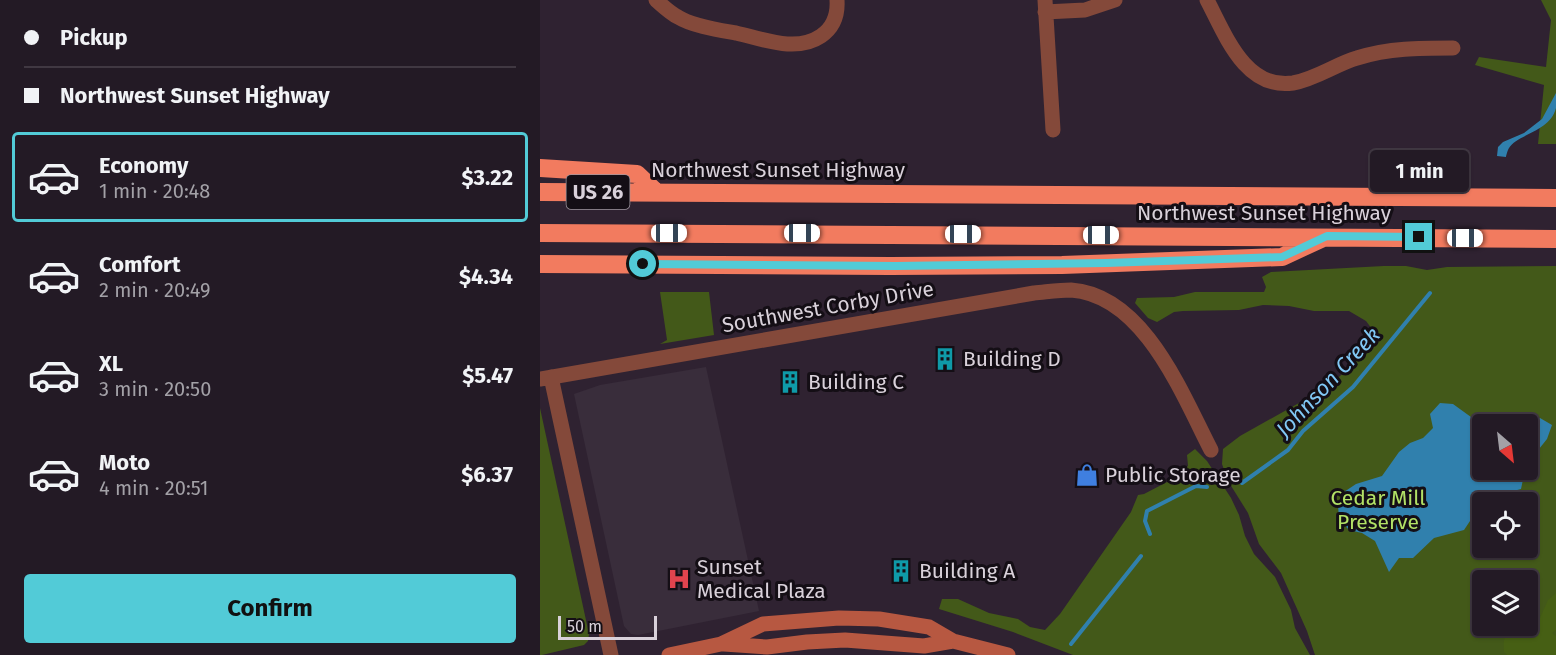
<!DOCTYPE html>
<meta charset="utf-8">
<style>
body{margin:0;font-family:"Fira Sans",sans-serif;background:#2b232d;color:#f1f3f6;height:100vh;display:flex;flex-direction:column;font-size:22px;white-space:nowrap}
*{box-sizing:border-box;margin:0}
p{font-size:20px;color:#a3a1a7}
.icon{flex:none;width:33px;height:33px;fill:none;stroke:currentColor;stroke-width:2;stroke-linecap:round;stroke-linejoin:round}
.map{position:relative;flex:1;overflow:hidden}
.sheet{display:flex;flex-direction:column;background:#231a25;width:540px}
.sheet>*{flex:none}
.guide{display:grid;align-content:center;height:132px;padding:0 24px;background:#231a25}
.needle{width:39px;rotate:152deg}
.tools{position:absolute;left:932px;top:414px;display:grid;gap:12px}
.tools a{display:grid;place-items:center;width:66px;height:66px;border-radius:6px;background:#231a25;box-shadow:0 2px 4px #0004,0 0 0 2px #403842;font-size:30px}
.scale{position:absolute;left:18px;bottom:15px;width:99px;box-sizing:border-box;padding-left:6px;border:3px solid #d9d1da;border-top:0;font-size:16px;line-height:21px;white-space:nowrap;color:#d9d1da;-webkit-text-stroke:4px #140e15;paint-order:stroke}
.end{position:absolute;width:27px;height:27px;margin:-14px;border:8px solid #52cbd7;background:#111;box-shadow:0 0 0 3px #111}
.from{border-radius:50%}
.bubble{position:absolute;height:42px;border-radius:6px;background:#231a25;box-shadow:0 2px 4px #0004,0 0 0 2px #403842;font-size:20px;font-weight:700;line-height:42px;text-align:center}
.car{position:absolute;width:18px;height:36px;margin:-18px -9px;border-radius:8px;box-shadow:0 0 4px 2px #0007;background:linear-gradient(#fff 24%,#345 0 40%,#fff 0 76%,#345 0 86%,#fff 0)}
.guide b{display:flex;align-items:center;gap:21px;height:57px;font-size:22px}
.guide b+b{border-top:2px solid #403842}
.guide i{width:15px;height:15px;background:#f1f3f6}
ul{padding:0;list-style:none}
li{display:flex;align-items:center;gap:18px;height:90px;margin:0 12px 9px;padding:0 12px;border:3px solid transparent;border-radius:6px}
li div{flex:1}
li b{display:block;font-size:22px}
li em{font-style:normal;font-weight:700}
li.current{border-color:#52cbd7}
li>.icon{width:54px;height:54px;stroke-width:1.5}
.action{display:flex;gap:12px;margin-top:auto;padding:12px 24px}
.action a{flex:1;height:69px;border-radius:6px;background:#52cbd7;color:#111;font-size:24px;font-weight:700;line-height:69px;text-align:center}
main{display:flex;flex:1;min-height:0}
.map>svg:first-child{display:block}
.medical{fill:#392d3b}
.green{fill:#435919;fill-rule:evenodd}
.forest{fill:#465f14}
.water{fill:#3080ad}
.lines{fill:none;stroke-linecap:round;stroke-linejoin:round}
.stream{stroke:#3080ad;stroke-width:4}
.street{stroke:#84493a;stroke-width:15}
.secondary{stroke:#b75841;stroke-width:15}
.highway{stroke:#f27b5f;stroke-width:18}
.route{stroke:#52cbd7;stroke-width:8}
.labels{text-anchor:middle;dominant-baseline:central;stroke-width:6;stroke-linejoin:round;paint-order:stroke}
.shield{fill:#140e15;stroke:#9e969f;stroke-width:1.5}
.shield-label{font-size:20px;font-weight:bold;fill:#d9d1da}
.street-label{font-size:21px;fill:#d9d1da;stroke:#140e15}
.poi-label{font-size:21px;fill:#d9d1da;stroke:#140e15;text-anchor:start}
.park-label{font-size:21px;fill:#b2e166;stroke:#140e15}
.water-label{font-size:22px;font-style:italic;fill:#81c8f5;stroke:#140e15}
</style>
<main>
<section class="sheet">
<div class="guide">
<b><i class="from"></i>Pickup</b>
<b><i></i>Northwest Sunset Highway</b>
</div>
<ul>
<li class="current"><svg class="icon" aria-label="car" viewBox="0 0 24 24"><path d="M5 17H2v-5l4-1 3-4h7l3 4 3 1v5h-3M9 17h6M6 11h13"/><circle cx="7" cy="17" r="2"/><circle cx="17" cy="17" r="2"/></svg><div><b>Economy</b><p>1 min · 20:48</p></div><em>$3.22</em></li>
<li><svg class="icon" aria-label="car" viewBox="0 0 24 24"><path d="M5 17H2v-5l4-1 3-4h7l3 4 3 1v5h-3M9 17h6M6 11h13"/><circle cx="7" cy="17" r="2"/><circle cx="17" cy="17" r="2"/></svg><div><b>Comfort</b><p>2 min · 20:49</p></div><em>$4.34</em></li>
<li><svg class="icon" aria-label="car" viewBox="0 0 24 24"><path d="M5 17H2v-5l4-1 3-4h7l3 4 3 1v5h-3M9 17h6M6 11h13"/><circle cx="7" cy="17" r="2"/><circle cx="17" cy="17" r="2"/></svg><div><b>XL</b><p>3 min · 20:50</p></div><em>$5.47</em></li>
<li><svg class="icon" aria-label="car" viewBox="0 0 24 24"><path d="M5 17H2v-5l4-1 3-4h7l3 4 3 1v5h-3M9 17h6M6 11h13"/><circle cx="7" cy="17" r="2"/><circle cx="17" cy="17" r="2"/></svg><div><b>Moto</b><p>4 min · 20:51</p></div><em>$6.37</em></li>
</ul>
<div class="action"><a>Confirm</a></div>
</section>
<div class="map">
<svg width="1016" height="655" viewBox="0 0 1016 655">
<rect width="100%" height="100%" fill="#2f2231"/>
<!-- medical -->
<path class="medical" d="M166,367L219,611L98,635L91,634L84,626L34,394L60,385Z"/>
<!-- green -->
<path class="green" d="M1001,0H1016V144H998L1004,85L935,65L939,57L1006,67L1011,20Z
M844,266H866L887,270L907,267L1016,266V655H775L767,631L741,573L719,544L708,513L688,481L682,464L683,449L700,436L775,394L800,376L830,347L835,338V333L826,321L809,311H774L749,306L723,305L699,310L643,311L634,312L617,322L608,318L595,303L597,298L634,297L655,292H724L726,287L722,277L731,272ZM942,424H987V470H942ZM942,502H987V548H942ZM942,580H987V626H942Z
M120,292H169L174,335L120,344L127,340Z
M0,408L49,634L48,641L44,645L2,655H0Z
M655,449L667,461L691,498L699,515L705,536L714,554L735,577L751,610L755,628L770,655H533L473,632L399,609L402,599H418L449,613L478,619L490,627L505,630L520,614L591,512L598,495L604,494L627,482L648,466L647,455Z"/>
<!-- forest -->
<path class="forest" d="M1016,593V630L1012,633L1016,636V655H967L964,652C963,640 964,635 972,626H987V620H999L1008,600Z"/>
<!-- water -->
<path class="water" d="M1016,93C1016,97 1016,103 1016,108C1010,132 977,134 969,148C968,149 966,156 966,157L957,156L958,147L963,142L984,133L1002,119Z
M900,403L913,404L942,425V470H985L981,489L966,493L959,502H942V512L932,518L924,530L894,538L873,558H859L849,572L835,541L822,533L809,530L799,519L798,505L804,492L816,484L842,476L859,452L870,443L883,438L893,428L890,414Z
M1000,418L1012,425L1007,439L987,464V424H966L974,420L987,424Z"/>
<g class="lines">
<!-- stream -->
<path class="stream" d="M702,483L748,450L763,431L813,387L890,293
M610,534L605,521L607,511L656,486L667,487
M531,644L601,556"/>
<!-- street -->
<path class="street" d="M116,0C123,6 130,13 138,17C152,26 179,30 196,33C223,39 256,53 281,36C294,27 298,15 297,0
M505,0L513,130
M667,0C685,34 705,90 753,83C776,79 796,64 817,58C849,48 880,48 913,48
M505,12L545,10L575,0
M11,377L71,655
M0,379L494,293C506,292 519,290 531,290C604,295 642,394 671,450"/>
<!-- secondary -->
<path class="secondary" d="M184,644L227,647L267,642L305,640L384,646L413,641
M129,655L181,644L223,624L299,618L339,619L389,627L413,641L468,655"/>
<!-- highway -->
<path class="highway" d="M0,168L97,174L116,192
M0,192L1016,198
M0,233L1016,239
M0,264L350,266L522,265L742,257L783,238"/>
</g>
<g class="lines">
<!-- route -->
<path class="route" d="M103,264L356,266L566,263L742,257L787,236L879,237"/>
</g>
<!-- icons -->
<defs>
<g id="building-bare" transform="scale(1.8)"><path d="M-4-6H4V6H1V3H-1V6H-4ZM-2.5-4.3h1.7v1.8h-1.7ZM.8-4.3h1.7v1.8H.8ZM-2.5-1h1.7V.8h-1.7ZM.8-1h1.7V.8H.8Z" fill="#0f9aa8" stroke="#140e15" stroke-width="2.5" paint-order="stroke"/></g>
<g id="shop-bare" transform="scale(1.8)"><path d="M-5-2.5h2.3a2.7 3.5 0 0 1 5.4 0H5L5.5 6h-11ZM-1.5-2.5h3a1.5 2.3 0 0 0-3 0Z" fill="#3f7fe0" stroke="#140e15" stroke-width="2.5" paint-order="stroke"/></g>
<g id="hospital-bare" transform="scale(1.8)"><path d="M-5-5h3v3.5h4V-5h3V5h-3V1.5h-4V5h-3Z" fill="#e0444e" stroke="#140e15" stroke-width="2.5" paint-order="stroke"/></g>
</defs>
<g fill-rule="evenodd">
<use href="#building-bare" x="405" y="359"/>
<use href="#building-bare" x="250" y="382"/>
<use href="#shop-bare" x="547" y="475"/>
<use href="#building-bare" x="361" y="571"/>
<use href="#hospital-bare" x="139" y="579"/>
</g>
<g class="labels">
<!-- shield labels -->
<rect class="shield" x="26.5" y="175" width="63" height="34" rx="4.5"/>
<g class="shield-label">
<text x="58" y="192">US 26</text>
</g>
<!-- street labels -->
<g class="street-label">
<text x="238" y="170">Northwest Sunset Highway</text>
<text x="724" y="213">Northwest Sunset Highway</text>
<text transform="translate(288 307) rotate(-10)">Southwest Corby Drive</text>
</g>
<!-- poi labels -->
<g class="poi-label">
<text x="423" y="359">Building D</text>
<text x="268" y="382">Building C</text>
<text x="565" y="475">Public Storage</text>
<text x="157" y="567">Sunset<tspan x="157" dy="24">Medical Plaza</tspan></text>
<text x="379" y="571">Building A</text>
</g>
<!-- park labels -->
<g class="park-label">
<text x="838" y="498">Cedar Mill<tspan x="838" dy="24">Preserve</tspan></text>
</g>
<!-- water labels -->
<g class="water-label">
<text transform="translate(788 382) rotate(-47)">Johnson Creek</text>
</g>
</g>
</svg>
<div class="tools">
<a><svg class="needle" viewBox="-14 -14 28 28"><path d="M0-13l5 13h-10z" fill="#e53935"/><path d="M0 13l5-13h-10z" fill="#a3a1a7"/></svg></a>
<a><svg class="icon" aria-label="locate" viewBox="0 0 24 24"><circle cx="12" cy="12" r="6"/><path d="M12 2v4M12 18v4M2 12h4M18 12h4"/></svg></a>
<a><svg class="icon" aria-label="layers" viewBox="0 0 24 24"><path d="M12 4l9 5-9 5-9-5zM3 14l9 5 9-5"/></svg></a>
</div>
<div class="scale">50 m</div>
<i class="end from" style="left:103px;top:264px"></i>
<i class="end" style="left:879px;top:237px"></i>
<div class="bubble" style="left:830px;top:150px;width:99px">1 min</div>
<i class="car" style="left:129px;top:233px;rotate:90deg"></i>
<i class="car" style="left:262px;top:233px;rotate:90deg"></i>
<i class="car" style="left:423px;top:234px;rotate:90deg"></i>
<i class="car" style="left:561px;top:235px;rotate:90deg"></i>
<i class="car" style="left:925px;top:238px;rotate:90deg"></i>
</div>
</main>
